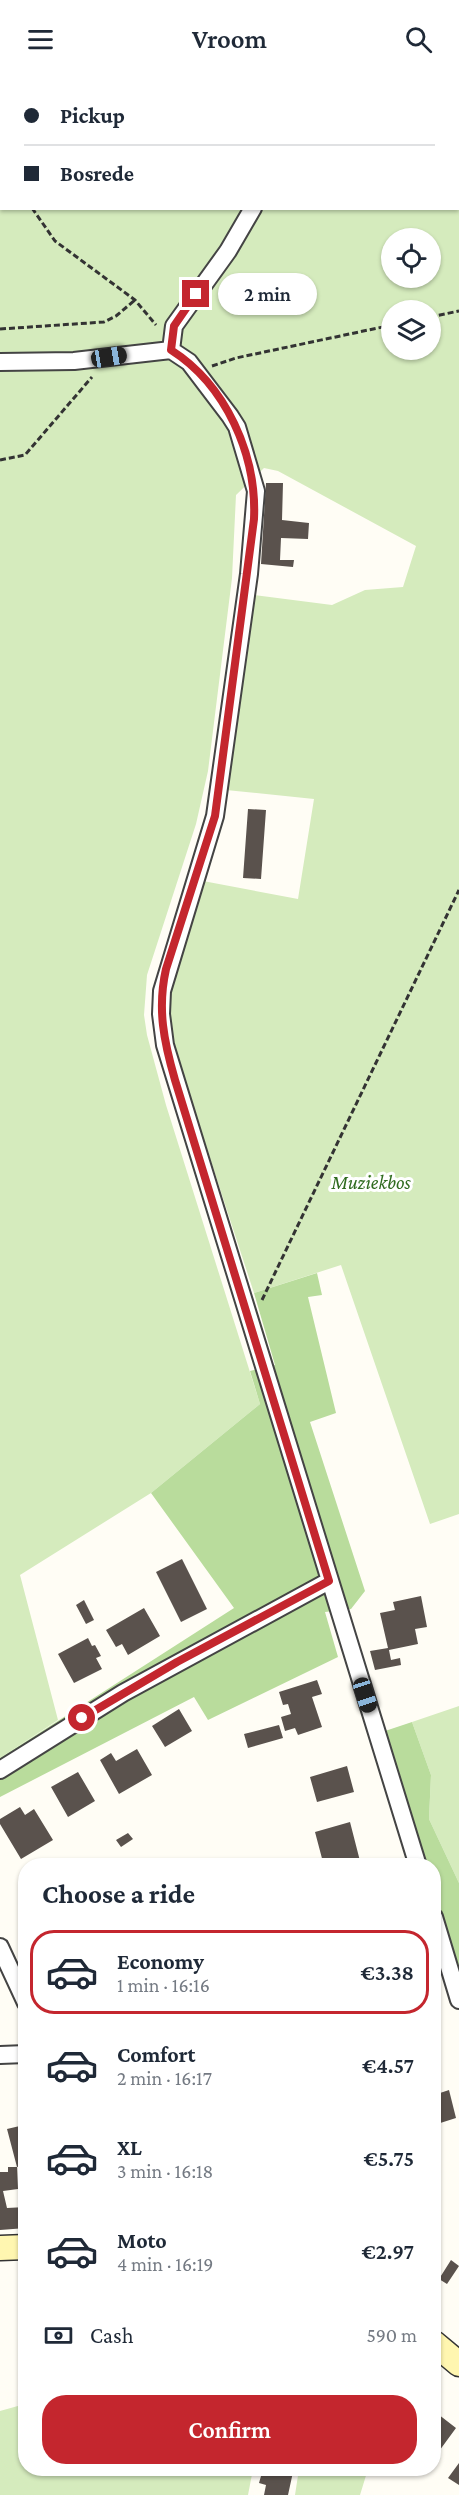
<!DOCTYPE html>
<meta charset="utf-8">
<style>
body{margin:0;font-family:"Crimson Pro",serif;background:#f6f6f7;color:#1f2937;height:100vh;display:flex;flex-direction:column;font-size:22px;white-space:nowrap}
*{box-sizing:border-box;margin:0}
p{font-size:20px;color:#747a83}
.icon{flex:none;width:33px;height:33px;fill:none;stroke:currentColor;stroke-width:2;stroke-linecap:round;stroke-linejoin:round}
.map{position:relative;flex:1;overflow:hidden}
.side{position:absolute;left:18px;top:1780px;width:423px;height:618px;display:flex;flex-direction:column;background:#fff;border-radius:24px;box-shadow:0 2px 4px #0004}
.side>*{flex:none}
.guide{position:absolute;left:0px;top:0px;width:459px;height:132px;box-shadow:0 2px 4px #0004;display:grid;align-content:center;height:132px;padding:0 24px;background:#fff}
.controls{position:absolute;left:381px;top:150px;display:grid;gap:12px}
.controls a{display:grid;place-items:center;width:60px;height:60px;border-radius:50%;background:#fff;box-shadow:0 2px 4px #0004;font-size:30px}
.end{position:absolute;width:27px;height:27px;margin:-14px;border:8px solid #c4262e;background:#fff;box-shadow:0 0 0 3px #fff}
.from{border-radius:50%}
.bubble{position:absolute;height:42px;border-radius:21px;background:#fff;box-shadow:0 2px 4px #0004;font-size:20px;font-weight:600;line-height:42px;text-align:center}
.car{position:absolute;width:18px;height:36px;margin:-18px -9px;border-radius:8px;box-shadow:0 0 4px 2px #0007;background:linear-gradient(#222 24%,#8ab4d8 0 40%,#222 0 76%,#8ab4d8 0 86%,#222 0)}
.guide b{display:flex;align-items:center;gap:21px;height:57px;font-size:22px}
.guide b+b{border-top:2px solid #e0e1e3}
.guide i{width:15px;height:15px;background:#1f2937}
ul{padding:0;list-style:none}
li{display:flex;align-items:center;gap:18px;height:84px;margin:0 12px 9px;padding:0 12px;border:3px solid transparent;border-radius:24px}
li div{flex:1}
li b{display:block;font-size:22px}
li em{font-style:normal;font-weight:600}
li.current{border-color:#c4262e}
li>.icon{width:54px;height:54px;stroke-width:1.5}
h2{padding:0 24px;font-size:27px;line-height:72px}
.pay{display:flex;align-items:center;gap:15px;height:66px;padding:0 24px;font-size:22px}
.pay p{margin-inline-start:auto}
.primary-button{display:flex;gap:12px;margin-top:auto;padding:12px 24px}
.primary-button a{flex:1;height:69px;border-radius:24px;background:#c4262e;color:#fff;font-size:24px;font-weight:600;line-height:69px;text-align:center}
header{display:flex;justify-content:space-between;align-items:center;height:78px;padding:0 24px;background:#fff;font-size:27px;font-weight:600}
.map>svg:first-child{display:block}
.green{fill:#d5ebbd;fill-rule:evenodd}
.forest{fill:#b9dc9c}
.building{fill:#5a524d}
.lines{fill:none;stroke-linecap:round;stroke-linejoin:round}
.minor-casing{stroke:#444;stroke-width:20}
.secondary-casing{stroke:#333;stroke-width:27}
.path{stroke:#333;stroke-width:3;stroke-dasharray:6 3;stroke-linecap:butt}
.minor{stroke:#fff;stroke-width:16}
.secondary{stroke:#fff6b0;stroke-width:24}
.route{stroke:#c4262e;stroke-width:8}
.labels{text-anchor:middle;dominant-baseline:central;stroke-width:6;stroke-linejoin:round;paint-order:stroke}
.park-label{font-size:20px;font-style:italic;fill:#2f6b1f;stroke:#fff}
</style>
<header><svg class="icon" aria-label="menu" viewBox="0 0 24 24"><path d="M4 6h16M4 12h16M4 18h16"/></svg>Vroom<svg class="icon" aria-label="search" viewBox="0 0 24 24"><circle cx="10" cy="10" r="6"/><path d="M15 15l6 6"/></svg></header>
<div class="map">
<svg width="459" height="2417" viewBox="0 0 459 2417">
<rect width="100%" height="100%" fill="#fffdf5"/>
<!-- green -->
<path class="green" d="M0,0H459V1436L430,1446L341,1187L254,1215L174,970L168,938L169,910L203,803L298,821L314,721L226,712L254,517L332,527L365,512L403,509L416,468L278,393L264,390L236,417L232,500L208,693L196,746L147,897L144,937L147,957L166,1027L260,1326L151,1415L20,1497L58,1642L0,1680ZM2,2H458V130H2ZM392,160H430V200H392ZM392,232H430V272H392Z
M459,1628V1805L429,1741L431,1697L412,1644Z
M25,2326L26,2391H253L248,2417H0V2333Z
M299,2391H368L360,2417H295Z"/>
<!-- forest -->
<path class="forest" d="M317,1195L322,1217L308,1219L336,1335L310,1344L365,1513L351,1531L325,1534L338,1579L208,1642L194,1619L0,1719V1680L234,1530L151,1415L260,1326L250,1293L275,1287L254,1215Z
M412,1644L431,1697L429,1741L459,1805V1900L434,1814V1788H426L385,1653Z"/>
<!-- building -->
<path class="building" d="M266,405H283L282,442L309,445L308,461L281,460L280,482H294L293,489L261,486Z
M248,731L266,732L261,801L243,800Z
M182,1481L207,1531L181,1544L156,1494Z
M421,1518L427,1549L415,1551L418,1566L389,1572L391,1582L400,1580L401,1587L375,1592L370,1573L388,1570L380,1535L395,1532L393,1524Z
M84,1522L94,1542L86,1546L76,1527Z
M144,1530L160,1558L128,1577L122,1566L116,1569L106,1552Z
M88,1560L92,1568L95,1567L101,1578L96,1580L102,1591L74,1605L58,1576Z
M317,1602L322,1616L312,1619L322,1649L298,1657L295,1650L285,1653L281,1639L291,1636L288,1626L283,1627L279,1614Z
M179,1631L192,1653L165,1669L152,1648Z
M279,1647L283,1660L248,1670L244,1656Z
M137,1671L152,1697L119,1716L100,1682L111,1675L116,1683Z
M347,1688L354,1714L317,1724L310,1699Z
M78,1694L95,1723L68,1739L51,1709Z
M20,1729L25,1737L34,1731L53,1762L21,1781L0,1746V1741Z
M350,1744L360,1783L341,1788H324L315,1754Z
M128,1755L133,1761L121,1769L116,1762Z
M449,2012L456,2040L434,2047V2017Z
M24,2047L26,2087L17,2089L7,2051Z
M8,2089H17L18,2111L3,2113L7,2130L26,2129V2150L0,2152V2094H8Z
M451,2182L459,2188L447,2206L439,2201Z
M434,2333L456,2350L434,2380Z
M459,2385V2407L448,2400Z
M263,2391L293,2394L288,2417H264L266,2407L259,2405Z"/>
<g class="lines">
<!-- minor casing -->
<g class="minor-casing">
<path id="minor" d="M287,2L288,0
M171,272L189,284L230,338L237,349L256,413L249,496L215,738L162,913L161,936L165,967L418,1788
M171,272L174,248L228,173L253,130
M0,284L74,283L171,272
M0,1692L123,1615L329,1503
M434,1839L459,1922
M0,1869L26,1925
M0,1977L26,1976"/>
</g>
<!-- secondary casing -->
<g class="secondary-casing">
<path id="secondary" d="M0,2170L26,2169
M434,2265L459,2286"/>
</g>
<!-- path -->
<path class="path" d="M118,2V0
M0,102L2,103
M32,130L55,163L135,222L156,247
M430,239L459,233
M0,251L104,244L116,238L135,222
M212,288L236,280L392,247
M0,382L25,377L92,299
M262,1222L459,812"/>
<!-- minor -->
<use href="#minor" class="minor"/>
<!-- secondary -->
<use href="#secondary" class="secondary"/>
</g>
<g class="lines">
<!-- route -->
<path class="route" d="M82,1640L177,1584L329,1503L175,1002C164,964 157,931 166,891L215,738L254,441C257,377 226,307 171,272L174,248L196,216"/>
</g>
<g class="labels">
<!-- park labels -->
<g class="park-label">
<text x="371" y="1104">Muziekbos</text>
</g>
</g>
</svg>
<div class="controls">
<a><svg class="icon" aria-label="locate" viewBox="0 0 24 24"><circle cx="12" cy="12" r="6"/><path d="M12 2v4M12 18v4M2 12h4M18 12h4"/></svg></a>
<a><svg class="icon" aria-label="layers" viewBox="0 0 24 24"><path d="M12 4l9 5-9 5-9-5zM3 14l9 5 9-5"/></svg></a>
</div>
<i class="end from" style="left:82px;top:1640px"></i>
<i class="end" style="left:196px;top:216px"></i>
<div class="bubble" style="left:218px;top:195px;width:99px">2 min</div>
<i class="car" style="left:109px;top:279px;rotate:81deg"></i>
<i class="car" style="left:365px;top:1617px;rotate:162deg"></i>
<div class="guide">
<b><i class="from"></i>Pickup</b>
<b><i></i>Bosrede</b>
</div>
<section class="side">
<h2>Choose a ride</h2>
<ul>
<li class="current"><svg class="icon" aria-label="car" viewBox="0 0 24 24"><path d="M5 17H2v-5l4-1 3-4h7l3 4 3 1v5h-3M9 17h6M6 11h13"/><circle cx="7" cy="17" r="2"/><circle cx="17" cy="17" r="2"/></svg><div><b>Economy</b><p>1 min · 16:16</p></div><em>€3.38</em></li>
<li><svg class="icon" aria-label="car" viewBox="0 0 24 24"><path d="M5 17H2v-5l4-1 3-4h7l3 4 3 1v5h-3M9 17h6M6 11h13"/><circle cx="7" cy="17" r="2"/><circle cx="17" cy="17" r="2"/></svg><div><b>Comfort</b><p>2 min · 16:17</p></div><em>€4.57</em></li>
<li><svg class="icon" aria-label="car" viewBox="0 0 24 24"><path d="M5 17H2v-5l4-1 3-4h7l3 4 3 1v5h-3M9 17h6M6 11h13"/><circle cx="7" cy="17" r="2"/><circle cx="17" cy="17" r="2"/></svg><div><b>XL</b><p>3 min · 16:18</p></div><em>€5.75</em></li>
<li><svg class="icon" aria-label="car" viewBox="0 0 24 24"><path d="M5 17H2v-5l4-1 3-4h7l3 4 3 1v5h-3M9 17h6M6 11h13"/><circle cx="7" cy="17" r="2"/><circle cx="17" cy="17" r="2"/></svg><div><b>Moto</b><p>4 min · 16:19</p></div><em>€2.97</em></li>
</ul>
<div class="pay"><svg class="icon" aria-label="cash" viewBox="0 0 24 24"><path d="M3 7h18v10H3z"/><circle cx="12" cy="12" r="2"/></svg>Cash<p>590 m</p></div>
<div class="primary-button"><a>Confirm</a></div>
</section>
</div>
